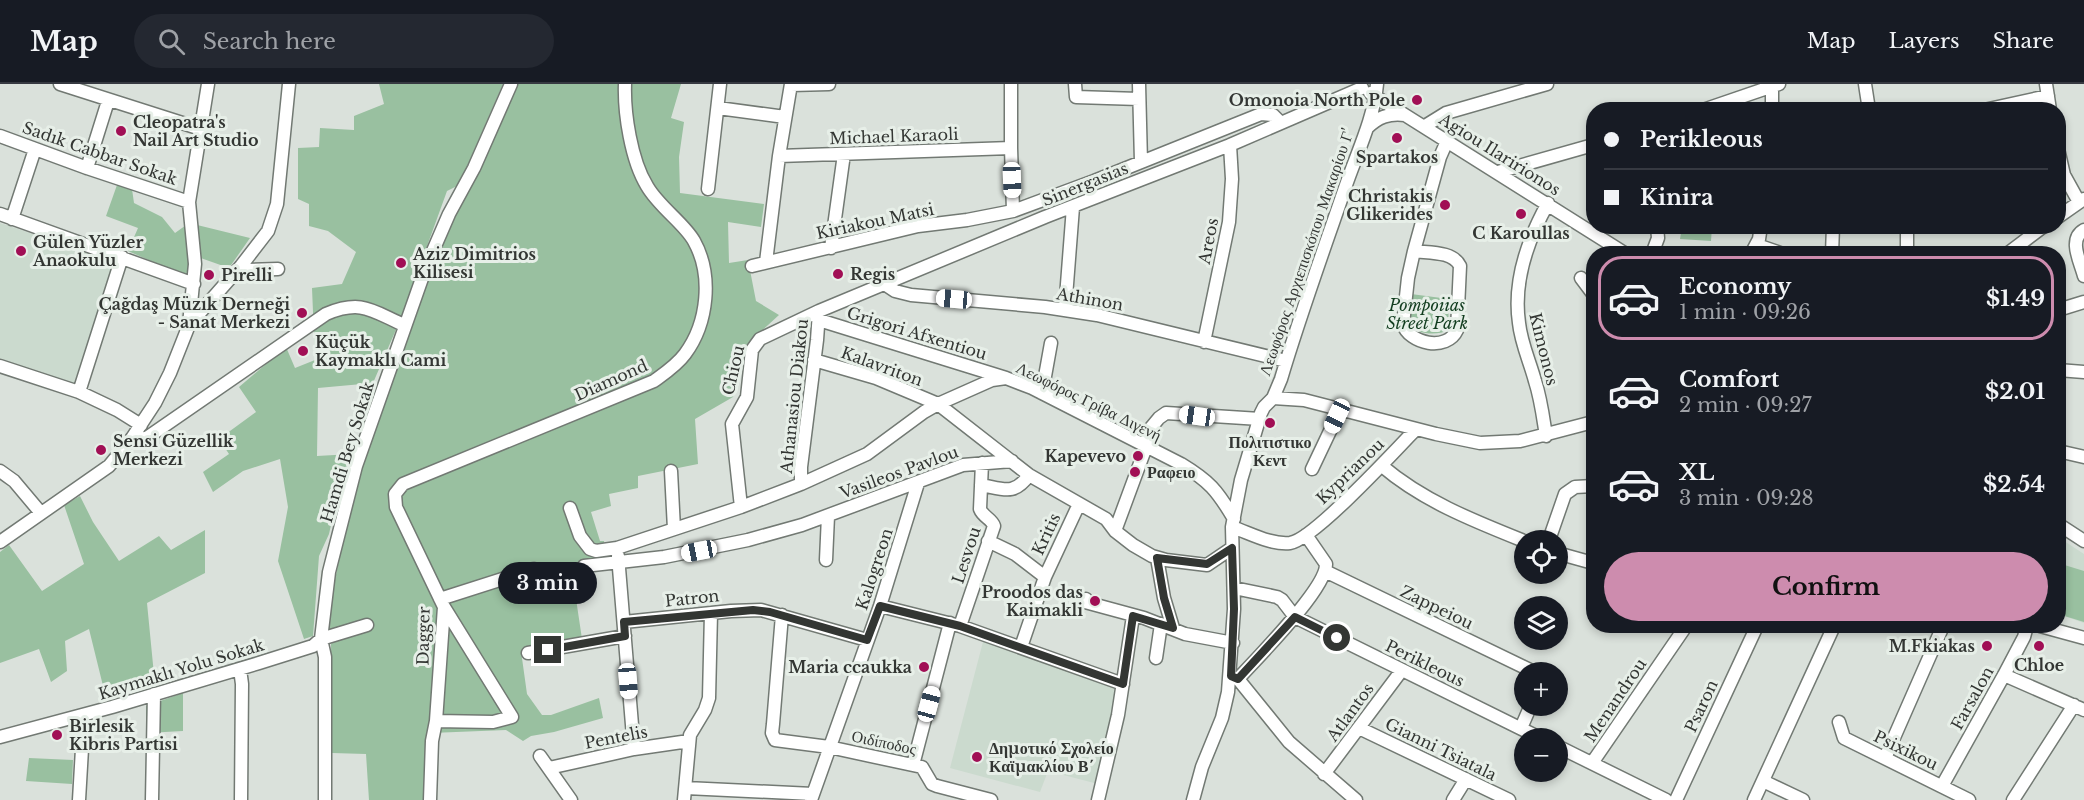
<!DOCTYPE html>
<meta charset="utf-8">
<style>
body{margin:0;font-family:"Libre Baskerville",serif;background:#242831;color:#f1f3f6;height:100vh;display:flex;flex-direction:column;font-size:22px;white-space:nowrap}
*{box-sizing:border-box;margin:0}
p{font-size:20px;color:#9ea1a6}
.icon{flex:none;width:33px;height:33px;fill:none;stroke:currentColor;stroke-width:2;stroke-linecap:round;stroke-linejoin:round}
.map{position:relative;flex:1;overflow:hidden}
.panel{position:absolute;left:1586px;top:162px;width:480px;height:387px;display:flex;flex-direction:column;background:#171b24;border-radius:24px;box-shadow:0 3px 9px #0003}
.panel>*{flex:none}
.hud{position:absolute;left:1586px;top:18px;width:480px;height:132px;border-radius:24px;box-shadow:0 3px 9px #0003;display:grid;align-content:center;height:132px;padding:0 18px;background:#171b24}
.controls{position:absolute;left:1514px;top:446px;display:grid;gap:12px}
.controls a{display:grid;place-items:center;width:54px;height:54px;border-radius:50%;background:#171b24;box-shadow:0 3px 9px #0003;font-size:30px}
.end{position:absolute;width:27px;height:27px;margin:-14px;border:8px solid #333633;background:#fff;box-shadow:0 0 0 3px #fff}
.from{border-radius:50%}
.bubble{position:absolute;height:42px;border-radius:21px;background:#171b24;box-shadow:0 3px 9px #0003;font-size:20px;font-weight:700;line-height:42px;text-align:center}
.car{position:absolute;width:18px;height:36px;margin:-18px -9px;border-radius:8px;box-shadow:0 0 4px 2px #0007;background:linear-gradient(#fff 24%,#345 0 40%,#fff 0 76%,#345 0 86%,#fff 0)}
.hud b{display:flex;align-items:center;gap:21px;height:57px;font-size:22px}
.hud b+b{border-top:2px solid #363941}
.hud i{width:15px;height:15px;background:#f1f3f6}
ul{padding:10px 0 0;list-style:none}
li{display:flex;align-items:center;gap:18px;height:84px;margin:0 12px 9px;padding:0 6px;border:3px solid transparent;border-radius:24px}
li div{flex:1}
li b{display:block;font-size:22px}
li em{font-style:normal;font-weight:700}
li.selected{border-color:#cd8cae}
li>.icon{width:54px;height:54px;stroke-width:1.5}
.cta{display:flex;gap:12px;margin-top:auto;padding:12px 18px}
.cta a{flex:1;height:69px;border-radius:36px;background:#cd8cae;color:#111;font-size:24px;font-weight:700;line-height:69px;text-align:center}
header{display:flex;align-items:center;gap:36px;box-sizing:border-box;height:84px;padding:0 30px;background:#171b24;border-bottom:2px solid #363941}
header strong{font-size:28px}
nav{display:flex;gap:33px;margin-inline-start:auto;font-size:21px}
.search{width:420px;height:54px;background:#242831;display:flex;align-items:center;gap:15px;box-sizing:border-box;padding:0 21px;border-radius:33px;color:#9ea1a6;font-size:22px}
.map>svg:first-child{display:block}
.built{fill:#cbdace}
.green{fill:#99c0a0}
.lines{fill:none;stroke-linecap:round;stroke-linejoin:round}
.minor-casing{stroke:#727973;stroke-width:15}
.minor{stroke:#fff;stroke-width:12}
.route{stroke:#333633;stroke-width:8}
.poi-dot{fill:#a10f55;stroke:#e7efe8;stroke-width:2}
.labels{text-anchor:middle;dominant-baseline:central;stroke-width:6;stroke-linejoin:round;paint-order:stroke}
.poi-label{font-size:16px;font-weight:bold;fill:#333633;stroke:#e7efe8;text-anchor:start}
.street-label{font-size:16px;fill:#333633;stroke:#e7efe8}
.park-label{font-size:16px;font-style:italic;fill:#123d1f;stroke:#e7efe8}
</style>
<header>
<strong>Map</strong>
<div class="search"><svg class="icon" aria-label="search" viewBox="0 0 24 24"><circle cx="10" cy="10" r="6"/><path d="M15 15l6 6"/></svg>Search here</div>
<nav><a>Map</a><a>Layers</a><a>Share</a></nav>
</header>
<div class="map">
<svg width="2084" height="716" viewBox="0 0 2084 716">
<rect width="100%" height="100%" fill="#dae1db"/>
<!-- built -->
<path class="built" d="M0,139L115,177L74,300L0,276Z
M2058,453L2084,470V539L2058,530Z
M984,554L1118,603L1098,700L1048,687L1040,708L950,684Z"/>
<!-- green -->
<path class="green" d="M379,0H503L459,101L447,107L401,234L373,299L318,304L317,372L352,370L339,405L329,450L319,472L313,552L304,555L278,477L288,423L280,375L243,387L213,408L203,388L229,370L219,355L256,328L239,303L286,263L295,284L315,276L312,204L342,200L356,168L328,147L309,142V120L298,115V64L319,63L320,44L354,46V32L384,20Z
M516,0H681L671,34L684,38L679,73L680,109L764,120L761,143L728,138L729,179L748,176L756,217L779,231L746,261L733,313L695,335L698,380L638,392V404L609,410L611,422L591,428L600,457H604L607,484L572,488L582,555L521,567L527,610L542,631H551L599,614L603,634L554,648L531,652L523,657L506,646L431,649L424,716H369L366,670L332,669L331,560L342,553L327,550L330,519L360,378L406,251L454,129Z
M117,101L132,105L134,119L162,133L175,149L189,139L250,154L229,184L195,172L185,192L128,167L138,144L106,132Z
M1682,143H1712L1711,157L1680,155Z
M1411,210L1449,215L1448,246C1438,252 1418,250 1409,243Z
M80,412L93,438L119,477L159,452L171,466L205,446V489L147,519L155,601L106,614L89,545L65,557L67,587L51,598L39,565L0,579V468L9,461L42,507L84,480L64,421Z
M2058,479L2084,487V538L2058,530Z
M183,609V647L146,649V622Z
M29,674L73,676L72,700L26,697Z"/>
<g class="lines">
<!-- minor casing -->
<g class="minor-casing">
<path id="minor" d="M60,0L201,45
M1011,0V64L1013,127
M1075,0L1076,13L1139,15
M1139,0L1141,78
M1772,0V26
M1865,0L1869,26
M2046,0L2050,26
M791,1L829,0
M1370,9L1626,170
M718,24L785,33
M1703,26L1779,0
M1984,26L2048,12
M1425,42L1446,29L1547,0
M1367,44C1378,33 1389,29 1405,31
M0,52L87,84L189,118
M2058,65L2064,91L2079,118
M779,72L1011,64
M87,84L108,17
M1498,88L1593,61
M708,105L720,0
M0,130L194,200
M2058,133L2084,115
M12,135L35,65
M1907,142V170
M2084,146C2068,155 2080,177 2084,192
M1757,161L1783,170
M831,164L844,70
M1414,167C1429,169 1453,167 1460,182L1457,246C1447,268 1409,260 1403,240L1408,194L1414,167L1440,73L1447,57
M1652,170L1658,154L1657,142
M1751,170L1759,155L1761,142
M1832,170L1833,142
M2007,170L2044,142
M766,178L779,72L791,0
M241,182L247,186L278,185
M752,182L918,142L967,136L1013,127L1094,97L1261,30L1273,31L1281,39
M1581,194L1593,210
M886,201L895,207L911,211L1045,223L1097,231L1286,277
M1065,226L1073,123
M2058,226L2084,218
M819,236L1006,294L1032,304L1181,380C1209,397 1217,406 1234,435
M189,240L195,180L189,118L208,0
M1204,258L1229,138L1232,95L1230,61
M814,276L876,294L938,320L1029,391L1106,435L1115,447L1133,461L1152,472L1166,476L1207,481L1232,464
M0,282L79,308L117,326L141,341
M2058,286L2084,288
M79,308L122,173
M1042,309L1051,259
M1273,314L1304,316L1436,350L1480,359L1520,357L1593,338
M1546,352C1543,333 1541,315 1535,297C1530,278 1521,259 1519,239C1513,198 1528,155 1548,119
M132,354L142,355L148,353L326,230C362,215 372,227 404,241
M2058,367L2084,373
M1382,382C1423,417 1474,437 1524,457
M1312,385L1340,326
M0,387L14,397L41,429
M671,387L674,445
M801,400V383L817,256L819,228
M981,401C1004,405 1014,412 1029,391
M741,423L732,340L747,313L752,266L760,255L819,227L1045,133L1230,61L1362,4
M570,424L580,452L590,465L596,467L617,464L741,423L801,400L867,370L924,328L938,320L992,296L1006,294
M2058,440L2084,457
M1232,443C1250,449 1271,461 1290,459C1313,456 1396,366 1416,345
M1115,447L1146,363L1149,346L1159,334L1166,329L1260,335
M1549,456L1565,410L1575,403L1593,402
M988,457L1015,470L1045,493
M0,458L109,382L132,354L155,319L170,289L189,241L241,182L268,147L277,120L289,0
M1557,469L1593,479
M618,472L634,665
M1157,474L1164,514L1173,544
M826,476L828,432
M584,482L664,473L748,456L802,441L963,381L1012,377
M1325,487L1534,588
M1234,504L1277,513L1282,516L1295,533L1540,654
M440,515L534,485
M1086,515L1085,518L1144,534L1185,550L1233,559
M880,522L960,542L1123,600
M782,531L773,640L772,649L775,656L829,663L922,683L932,700L937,702L991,716
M624,538L731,527L761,526L867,556
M960,542L994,442C992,435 983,433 980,425L982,379
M2040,542L2084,554
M1021,563L1045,493L1079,420
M528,569L625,552
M1156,574L1161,540
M240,585L242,600L241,716
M2004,591L2084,626
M1238,595C1256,575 1327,504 1326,480L1306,451
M1238,595L1289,658L1356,716
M436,637L493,638L512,633L444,523
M1839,638L1844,654L1969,716
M1359,644L1509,716
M1521,644L1531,621
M0,653L112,623L259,579L313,562L321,555L367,541
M1557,662L1666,716
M540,672L571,716
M1885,674L1943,542
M1592,679L1686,542
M913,681L950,539
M549,684L634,665L689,657
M1324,690L1402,586
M1763,697L1803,716
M1942,702L2004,591L2024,553L2027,542
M686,704L813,710
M79,716L84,631
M152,716L154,610
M325,716V573L321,555L329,488L356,382L426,183L449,130L474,84L511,0
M430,716L432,657L436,637L444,523L396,423L395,410L403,400L654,297C665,289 677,281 685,270C708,239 713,191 694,157C684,139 659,123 647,102C631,76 624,29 625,0
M684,716L690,651L705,626L709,614L711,529
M811,716L880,522L918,399
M1098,716L1118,631L1133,532
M1193,716L1202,683L1222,634L1228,608L1234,525L1232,443L1241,396L1261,329L1264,323L1273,314L1281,295C1300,231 1323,168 1345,104C1356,71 1374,35 1377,0
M1453,716L1466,695
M1676,716L1757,542
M1754,716L1834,542
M2013,716L2074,621"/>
</g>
<!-- minor -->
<use href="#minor" class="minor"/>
</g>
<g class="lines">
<!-- route -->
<path class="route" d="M548,566L625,552L624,538L753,526L770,528L867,556L880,522L960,542L1123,600L1133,532L1173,544L1164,514L1157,474L1207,480L1232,464L1234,525L1231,592L1238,595L1295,533L1337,554"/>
</g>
<!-- markers -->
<g class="poi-dot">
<circle cx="1417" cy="16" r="6"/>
<circle cx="121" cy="47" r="6"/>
<circle cx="1397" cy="54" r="6"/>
<circle cx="1445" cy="121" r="6"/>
<circle cx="1521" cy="130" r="6"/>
<circle cx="21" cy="167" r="6"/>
<circle cx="401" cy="179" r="6"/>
<circle cx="838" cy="190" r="6"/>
<circle cx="209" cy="191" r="6"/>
<circle cx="302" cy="229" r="6"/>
<circle cx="303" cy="267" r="6"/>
<circle cx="1270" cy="339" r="6"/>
<circle cx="101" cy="366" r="6"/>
<circle cx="1138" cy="372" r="6"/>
<circle cx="1135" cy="388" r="6"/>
<circle cx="1095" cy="517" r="6"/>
<circle cx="1987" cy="562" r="6"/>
<circle cx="2039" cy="562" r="6"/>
<circle cx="924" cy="583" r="6"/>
<circle cx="57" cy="651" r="6"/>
<circle cx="977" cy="673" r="6"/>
</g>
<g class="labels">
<!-- poi labels -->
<g class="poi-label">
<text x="1405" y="16" text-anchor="end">Omonoia North Pole</text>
<text x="133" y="38">Cleopatra's<tspan x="133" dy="18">Nail Art Studio</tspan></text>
<text x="1397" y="73" text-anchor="middle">Spartakos</text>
<text x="1433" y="112" text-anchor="end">Christakis<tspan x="1433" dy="18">Glikerides</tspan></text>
<text x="1521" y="149" text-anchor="middle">C Karoullas</text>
<text x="33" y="158">Gülen Yüzler<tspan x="33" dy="18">Anaokulu</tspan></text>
<text x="413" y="170">Aziz Dimitrios<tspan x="413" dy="18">Kilisesi</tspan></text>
<text x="850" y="190">Regis</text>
<text x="221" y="191">Pirelli</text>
<text x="290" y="220" text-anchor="end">Çağdaş Müzık Derneği<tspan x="290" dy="18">- Sanat Merkezi</tspan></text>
<text x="315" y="258">Küçük<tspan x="315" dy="18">Kaymaklı Cami</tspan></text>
<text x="113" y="357">Sensi Güzellik<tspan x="113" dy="18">Merkezi</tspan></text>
<text x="1270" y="358" text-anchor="middle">Πολιτιστικο<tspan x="1270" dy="18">Κεντ</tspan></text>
<text x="1126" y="372" text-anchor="end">Kapevevo</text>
<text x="1147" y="388">Ραφειο</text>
<text x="1083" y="508" text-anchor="end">Proodos das<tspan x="1083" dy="18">Kaimakli</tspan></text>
<text x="1975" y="562" text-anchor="end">M.Fkiakas</text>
<text x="2039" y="581" text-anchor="middle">Chloe</text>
<text x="912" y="583" text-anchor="end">Maria ccaukka</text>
<text x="69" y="642">Birlesik<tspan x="69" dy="18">Kibris Partisi</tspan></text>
<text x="989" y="664">Δημοτικό Σχολείο<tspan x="989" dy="18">Καϊμακλίου Β΄</tspan></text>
</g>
<!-- street labels -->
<g class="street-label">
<text transform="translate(894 52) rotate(-2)">Michael Karaoli</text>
<text transform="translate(100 69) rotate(19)">Sadık Cabbar Sokak</text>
<text transform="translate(1500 70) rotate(32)">Agiou Ilaririonos</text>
<text transform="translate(1085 100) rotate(-22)">Sinergasias</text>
<text transform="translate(875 137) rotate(-12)">Kiriakou Matsi</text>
<text transform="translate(1208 157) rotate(-79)">Areos</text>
<text transform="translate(1306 168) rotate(-71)">Λεωφόρος Αρχιεπισκόπου Μακαρίου Γ'</text>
<text transform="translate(1090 215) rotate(10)">Athinon</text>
<text transform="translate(917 249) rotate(17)">Grigori Afxentiou</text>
<text transform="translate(1544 265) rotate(76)">Kimonos</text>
<text transform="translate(882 282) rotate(20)">Kalavriton</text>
<text transform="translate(733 286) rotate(-77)">Chiou</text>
<text transform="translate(611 296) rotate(-24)">Diamond</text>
<text transform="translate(794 312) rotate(-84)">Athanasiou Diakou</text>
<text transform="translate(1089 317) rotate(26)">Λεωφόρος Γρίβα Διγενή</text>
<text transform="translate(347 368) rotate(-73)">Hamdi Bey Sokak</text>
<text transform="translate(1350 387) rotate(-44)">Kyprianou</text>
<text transform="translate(899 388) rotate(-20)">Vasileos Pavlou</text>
<text transform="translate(1046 450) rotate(-65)">Kritis</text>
<text transform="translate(966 471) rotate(-72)">Lesvou</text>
<text transform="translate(874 485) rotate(-72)">Kalogreon</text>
<text transform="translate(692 514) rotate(-6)">Patron</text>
<text transform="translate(1437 523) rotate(26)">Zappeiou</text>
<text transform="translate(423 552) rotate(-89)">Dagger</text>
<text transform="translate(1425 579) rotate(26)">Perikleous</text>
<text transform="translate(181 585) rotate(-17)">Kaymaklı Yolu Sokak</text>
<text transform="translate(1972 614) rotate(-61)">Farsalon</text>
<text transform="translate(1615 616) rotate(-56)">Menandrou</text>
<text transform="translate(1701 622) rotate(-65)">Psaron</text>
<text transform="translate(1350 628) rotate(-54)">Atlantos</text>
<text transform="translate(616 653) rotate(-11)">Pentelis</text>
<text transform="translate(884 658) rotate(12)">Οιδίποδος</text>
<text transform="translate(1441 665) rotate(26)">Gianni Tsiatala</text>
<text transform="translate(1906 666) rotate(26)">Psixikou</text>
</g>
<!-- park labels -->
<g class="park-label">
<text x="1427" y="221">Pompoiias<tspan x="1427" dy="18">Street Park</tspan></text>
</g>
</g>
</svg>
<div class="controls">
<a><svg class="icon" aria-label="locate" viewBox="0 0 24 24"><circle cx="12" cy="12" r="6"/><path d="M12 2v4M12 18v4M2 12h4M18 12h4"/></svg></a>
<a><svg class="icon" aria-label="layers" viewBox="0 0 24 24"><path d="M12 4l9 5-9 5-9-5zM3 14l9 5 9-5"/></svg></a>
<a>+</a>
<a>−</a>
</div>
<i class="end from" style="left:1337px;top:554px"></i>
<i class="end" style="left:548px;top:566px"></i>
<div class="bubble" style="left:498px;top:478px;width:99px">3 min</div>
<i class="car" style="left:1012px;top:96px;rotate:178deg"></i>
<i class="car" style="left:954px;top:215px;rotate:275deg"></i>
<i class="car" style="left:1197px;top:332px;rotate:278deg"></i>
<i class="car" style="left:1337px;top:332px;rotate:205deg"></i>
<i class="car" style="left:699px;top:467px;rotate:259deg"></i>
<i class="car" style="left:628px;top:597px;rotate:175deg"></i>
<i class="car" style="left:929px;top:620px;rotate:15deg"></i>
<div class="hud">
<b><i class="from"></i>Perikleous</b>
<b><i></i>Kinira</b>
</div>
<section class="panel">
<ul>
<li class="selected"><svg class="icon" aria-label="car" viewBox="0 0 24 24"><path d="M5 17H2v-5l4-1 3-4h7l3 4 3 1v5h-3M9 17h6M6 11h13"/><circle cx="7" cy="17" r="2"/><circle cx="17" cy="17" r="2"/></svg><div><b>Economy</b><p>1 min · 09:26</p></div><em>$1.49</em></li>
<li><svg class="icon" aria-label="car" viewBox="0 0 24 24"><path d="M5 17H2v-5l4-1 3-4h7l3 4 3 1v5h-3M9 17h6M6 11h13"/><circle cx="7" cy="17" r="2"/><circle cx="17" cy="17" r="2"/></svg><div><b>Comfort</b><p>2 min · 09:27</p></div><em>$2.01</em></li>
<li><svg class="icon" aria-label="car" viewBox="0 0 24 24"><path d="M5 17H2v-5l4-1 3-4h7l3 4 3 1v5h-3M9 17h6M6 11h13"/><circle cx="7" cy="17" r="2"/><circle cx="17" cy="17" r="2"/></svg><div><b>XL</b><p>3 min · 09:28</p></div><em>$2.54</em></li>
</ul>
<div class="cta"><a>Confirm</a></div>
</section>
</div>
